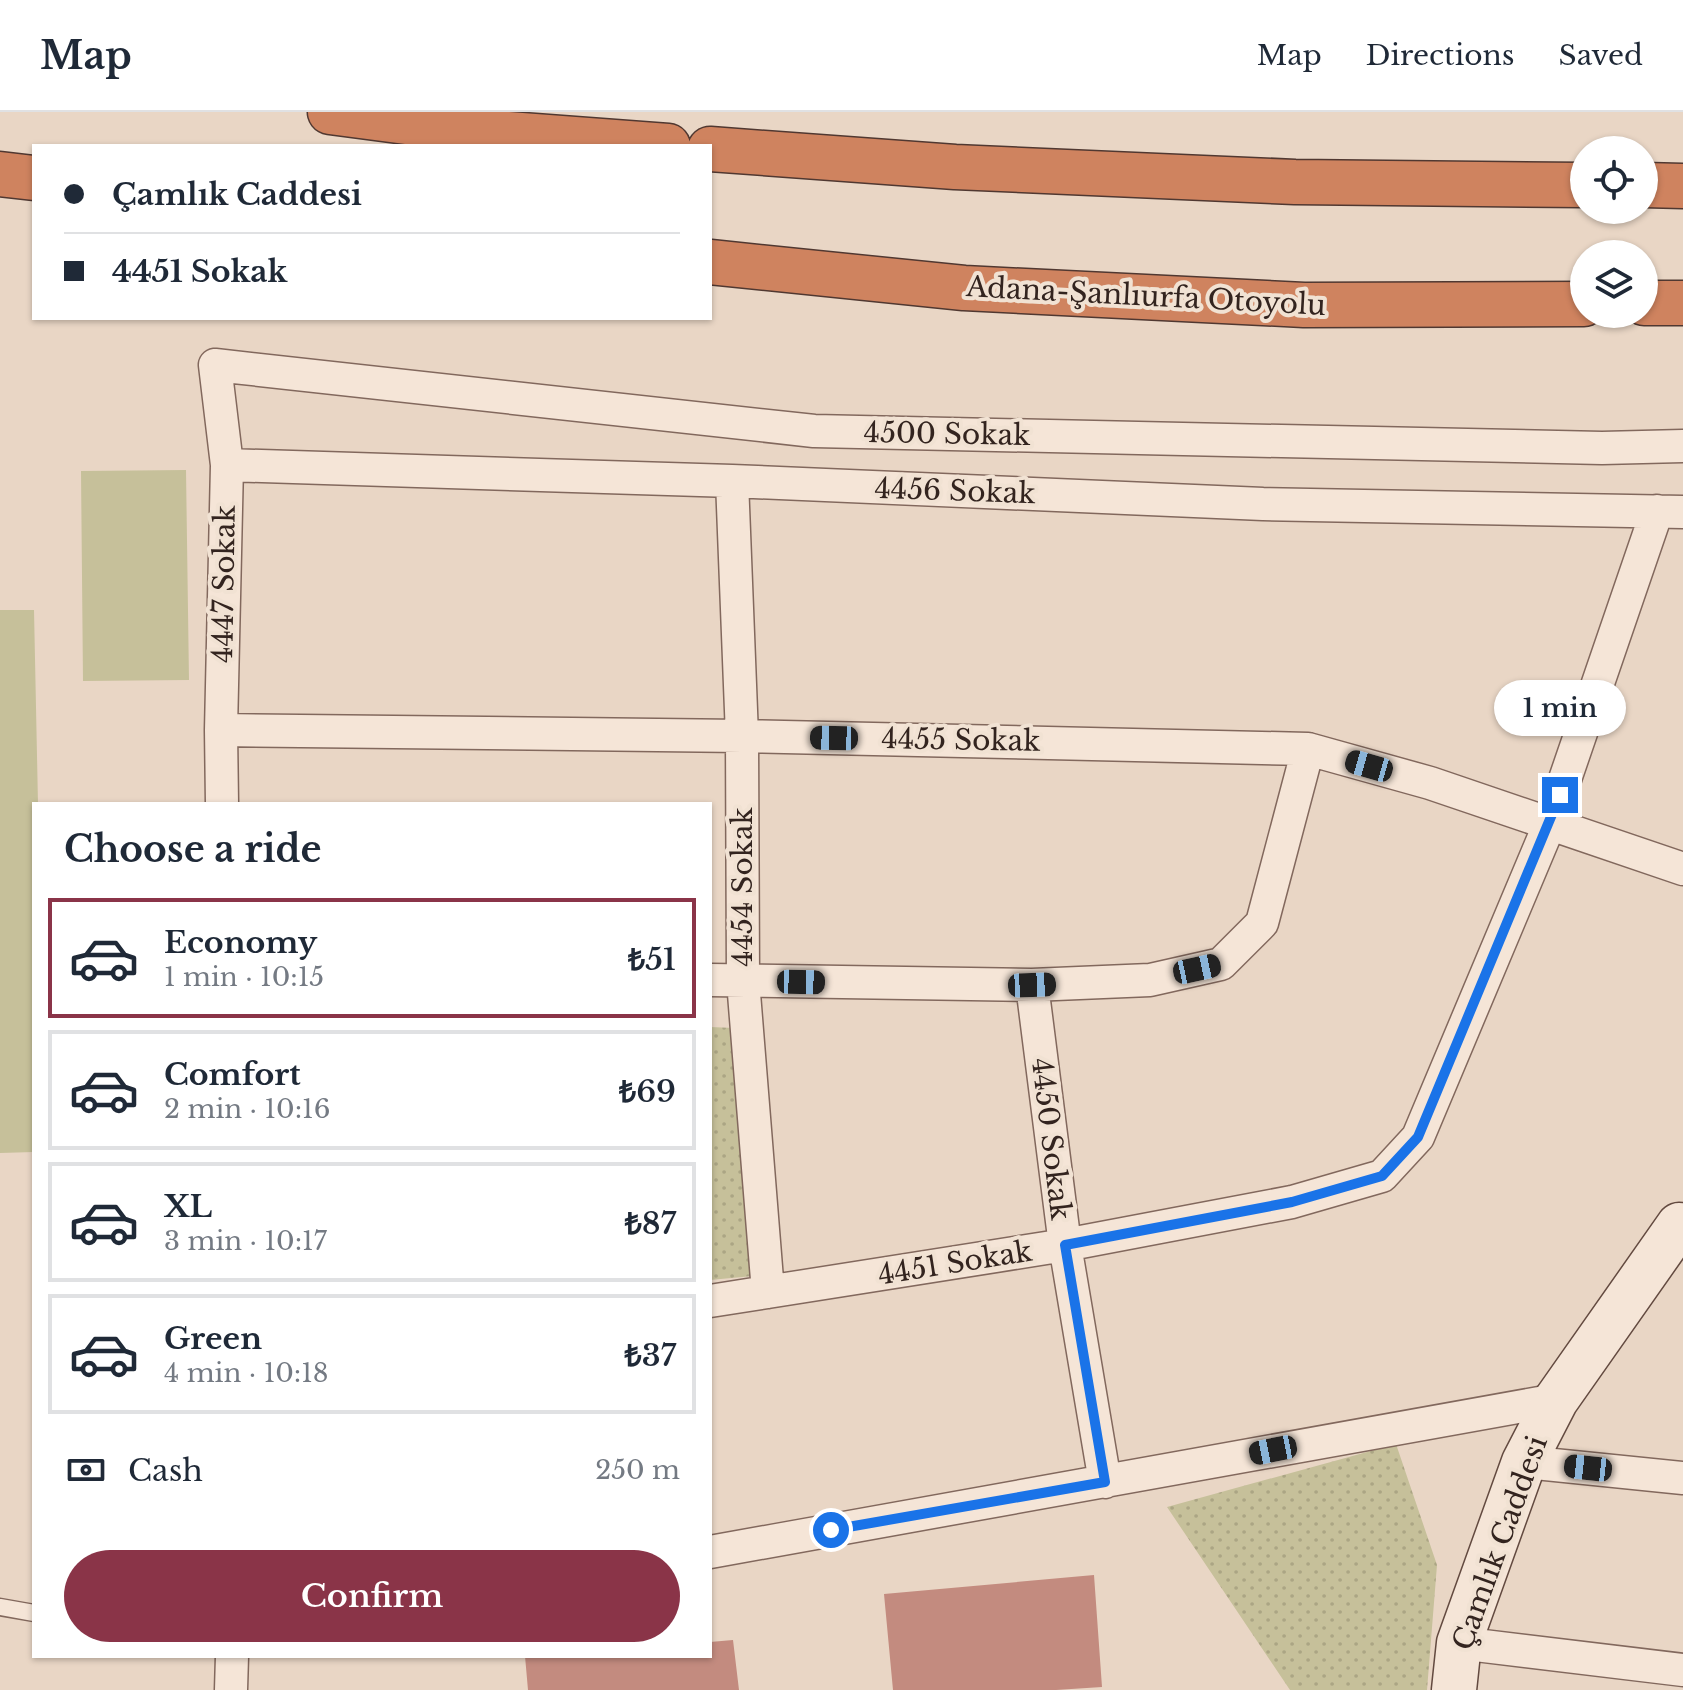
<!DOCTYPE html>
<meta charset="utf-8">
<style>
body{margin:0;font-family:"Libre Baskerville",serif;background:#f6f6f7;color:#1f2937;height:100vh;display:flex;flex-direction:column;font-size:30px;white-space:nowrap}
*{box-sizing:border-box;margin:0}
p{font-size:26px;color:#747a83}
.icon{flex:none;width:44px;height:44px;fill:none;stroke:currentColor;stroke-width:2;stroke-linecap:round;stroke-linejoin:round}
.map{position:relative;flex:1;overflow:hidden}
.side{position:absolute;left:32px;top:690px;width:680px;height:856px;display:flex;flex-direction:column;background:#fff;border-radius:0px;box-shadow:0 2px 6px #0004}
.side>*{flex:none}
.top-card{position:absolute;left:32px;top:32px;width:680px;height:176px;border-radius:0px;box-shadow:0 2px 6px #0004;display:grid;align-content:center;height:176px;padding:0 32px;background:#fff}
.fabs{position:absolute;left:1570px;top:24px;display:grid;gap:16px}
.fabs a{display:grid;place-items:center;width:88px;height:88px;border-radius:50%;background:#fff;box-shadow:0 2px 6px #0004;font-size:40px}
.end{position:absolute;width:36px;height:36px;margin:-18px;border:10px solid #1a73e8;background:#fff;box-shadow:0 0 0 4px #fff}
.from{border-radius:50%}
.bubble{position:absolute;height:56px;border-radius:28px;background:#fff;box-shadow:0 2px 6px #0004;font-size:26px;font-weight:600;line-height:56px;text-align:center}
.car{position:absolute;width:24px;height:48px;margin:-24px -12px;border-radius:10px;box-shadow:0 0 6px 2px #0007;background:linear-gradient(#222 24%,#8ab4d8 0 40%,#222 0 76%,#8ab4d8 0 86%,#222 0)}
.top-card b{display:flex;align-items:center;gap:28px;height:76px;font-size:30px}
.top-card b+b{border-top:2px solid #e0e1e3}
.top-card i{width:20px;height:20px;background:#1f2937}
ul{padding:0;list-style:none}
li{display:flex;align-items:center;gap:24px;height:120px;margin:0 16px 12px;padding:0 16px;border:4px solid #e0e1e3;border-radius:0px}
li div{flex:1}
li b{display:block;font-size:30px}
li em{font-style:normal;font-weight:600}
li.selected{border-color:#8a3448}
li>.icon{width:72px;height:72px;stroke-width:1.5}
h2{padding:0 32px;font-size:36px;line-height:96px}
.pay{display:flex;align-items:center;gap:20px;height:88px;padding:0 32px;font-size:30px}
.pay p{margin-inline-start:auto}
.cta{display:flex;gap:16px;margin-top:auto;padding:16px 32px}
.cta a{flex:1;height:92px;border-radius:48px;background:#8a3448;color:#fff;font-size:32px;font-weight:600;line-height:92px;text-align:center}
header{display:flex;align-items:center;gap:48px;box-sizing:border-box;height:112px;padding:0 40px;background:#fff;border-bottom:2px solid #e0e1e3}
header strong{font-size:38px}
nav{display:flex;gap:44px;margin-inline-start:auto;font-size:28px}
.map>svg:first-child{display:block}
.grass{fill:url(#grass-dots)}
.garden{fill:#c6c09a}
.building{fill:#c38b7f}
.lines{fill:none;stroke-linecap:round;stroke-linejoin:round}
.lane-casing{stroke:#82685d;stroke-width:19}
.street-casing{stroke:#82685d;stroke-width:35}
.secondary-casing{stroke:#634a40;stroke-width:47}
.highway-casing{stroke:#503831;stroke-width:47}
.lane{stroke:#f5e5d7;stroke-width:16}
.street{stroke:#f5e5d7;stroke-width:32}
.secondary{stroke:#f5e5d7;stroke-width:44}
.highway{stroke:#cf835f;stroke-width:44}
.route{stroke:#1a73e8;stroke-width:10}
.labels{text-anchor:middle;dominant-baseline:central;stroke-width:8;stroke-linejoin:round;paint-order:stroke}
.street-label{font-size:28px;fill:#33241f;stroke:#f1e2d3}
</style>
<header>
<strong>Map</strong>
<nav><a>Map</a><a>Directions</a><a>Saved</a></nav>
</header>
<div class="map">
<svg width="1683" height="1578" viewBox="0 0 1683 1578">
<defs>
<pattern id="grass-dots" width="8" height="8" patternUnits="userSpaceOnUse" patternTransform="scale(2)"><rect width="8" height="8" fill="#c6c09a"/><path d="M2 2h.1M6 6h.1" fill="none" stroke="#aba584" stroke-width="1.8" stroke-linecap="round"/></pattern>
</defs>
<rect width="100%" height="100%" fill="#e9d6c5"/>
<!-- grass -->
<path class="grass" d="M710,915L734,916L753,1164L710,1168Z
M1396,1332L1437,1453L1427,1578H1290L1167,1395Z"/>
<!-- garden -->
<path class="garden" d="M186,358L189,568L83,569L81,359Z
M0,498H34L38,692H34V1040L0,1041Z"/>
<!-- building -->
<path class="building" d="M1094,1463L1102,1575L1056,1578H893L884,1482Z
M733,1528L739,1578H528L525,1544H710V1530Z"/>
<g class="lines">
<!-- lane casing -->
<g class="lane-casing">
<path id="lane" d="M0,1495L34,1501"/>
</g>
<!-- street casing -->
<g class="street-casing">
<path id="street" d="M227,353L732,369L1263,392L1683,400
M732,369L742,624L743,869L768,1180
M221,618L742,624L1308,637L1430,671L1683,757
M222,692L221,618L227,353L215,253L814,319L1602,336L1683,334
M710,868L1032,873L1150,868L1221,852L1262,811L1308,637
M1032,873L1065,1133L1105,1370
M710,1189L1065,1133L1292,1090L1382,1064L1418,1025L1550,711L1657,399
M1524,1350L1683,1366
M710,1440L1556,1288
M1459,1531L1683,1558
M231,1578L232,1544"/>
</g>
<!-- secondary casing -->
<g class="secondary-casing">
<path id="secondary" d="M1454,1578L1459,1531L1524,1350L1556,1288L1679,1113L1683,1114"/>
</g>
<!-- highway casing -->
<g class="highway-casing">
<path id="highway" d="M330,0L482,20L668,34
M710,37L955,55L1295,70L1584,73
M0,62L34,66
M1644,73L1683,74
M710,150L964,176L1304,193L1584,192
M1644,191H1683"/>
</g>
<!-- lane -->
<use href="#lane" class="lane"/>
<!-- street -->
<use href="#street" class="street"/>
<!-- secondary -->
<use href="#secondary" class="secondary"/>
<!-- highway -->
<use href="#highway" class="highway"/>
</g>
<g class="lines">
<!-- route -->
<path class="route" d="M831,1418L1105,1370L1065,1133L1292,1090L1382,1064L1418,1025L1560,683"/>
</g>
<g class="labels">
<!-- street labels -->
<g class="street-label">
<text transform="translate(1146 184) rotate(3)">Adana-Şanlıurfa Otoyolu</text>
<text transform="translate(947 322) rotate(1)">4500 Sokak</text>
<text transform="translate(955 379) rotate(2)">4456 Sokak</text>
<text transform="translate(224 472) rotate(-89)">4447 Sokak</text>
<text transform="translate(961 628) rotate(1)">4455 Sokak</text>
<text transform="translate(742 775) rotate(-90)">4454 Sokak</text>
<text transform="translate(1051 1027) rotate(83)">4450 Sokak</text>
<text transform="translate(955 1151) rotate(-9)">4451 Sokak</text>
<text transform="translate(1500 1431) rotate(-70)">Çamlık Caddesi</text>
</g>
</g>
</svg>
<div class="fabs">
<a><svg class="icon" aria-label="locate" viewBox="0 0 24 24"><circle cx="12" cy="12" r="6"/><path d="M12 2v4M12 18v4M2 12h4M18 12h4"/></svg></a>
<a><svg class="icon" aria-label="layers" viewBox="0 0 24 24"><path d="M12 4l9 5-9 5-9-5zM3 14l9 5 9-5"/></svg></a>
</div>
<i class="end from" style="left:831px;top:1418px"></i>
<i class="end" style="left:1560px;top:683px"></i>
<div class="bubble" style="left:1494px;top:568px;width:132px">1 min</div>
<i class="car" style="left:834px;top:626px;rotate:271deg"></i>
<i class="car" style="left:1369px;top:654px;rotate:286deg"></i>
<i class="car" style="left:1197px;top:857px;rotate:78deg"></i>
<i class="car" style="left:801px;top:870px;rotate:91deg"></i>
<i class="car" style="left:1032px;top:873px;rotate:88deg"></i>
<i class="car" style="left:1273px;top:1338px;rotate:259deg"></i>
<i class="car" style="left:1588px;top:1356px;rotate:276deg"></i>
<div class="top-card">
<b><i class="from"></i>Çamlık Caddesi</b>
<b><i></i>4451 Sokak</b>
</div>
<section class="side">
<h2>Choose a ride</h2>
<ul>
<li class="selected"><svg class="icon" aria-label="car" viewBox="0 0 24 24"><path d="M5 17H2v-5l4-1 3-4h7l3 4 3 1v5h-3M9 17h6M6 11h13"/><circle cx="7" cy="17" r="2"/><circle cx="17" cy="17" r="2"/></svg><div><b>Economy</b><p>1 min · 10:15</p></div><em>₺51</em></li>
<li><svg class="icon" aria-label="car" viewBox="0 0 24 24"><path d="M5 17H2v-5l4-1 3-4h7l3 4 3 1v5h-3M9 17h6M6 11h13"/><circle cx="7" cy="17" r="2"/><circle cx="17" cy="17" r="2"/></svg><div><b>Comfort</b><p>2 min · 10:16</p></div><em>₺69</em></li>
<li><svg class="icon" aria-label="car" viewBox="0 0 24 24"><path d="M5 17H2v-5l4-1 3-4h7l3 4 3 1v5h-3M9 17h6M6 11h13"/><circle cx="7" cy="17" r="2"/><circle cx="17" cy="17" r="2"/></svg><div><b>XL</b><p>3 min · 10:17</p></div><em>₺87</em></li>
<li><svg class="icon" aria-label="car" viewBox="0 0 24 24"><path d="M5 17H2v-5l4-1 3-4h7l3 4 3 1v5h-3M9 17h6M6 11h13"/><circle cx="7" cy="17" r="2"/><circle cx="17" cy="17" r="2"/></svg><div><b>Green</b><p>4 min · 10:18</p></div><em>₺37</em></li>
</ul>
<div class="pay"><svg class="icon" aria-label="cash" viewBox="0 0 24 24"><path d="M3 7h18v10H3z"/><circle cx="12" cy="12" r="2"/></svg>Cash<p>250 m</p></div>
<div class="cta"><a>Confirm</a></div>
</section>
</div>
